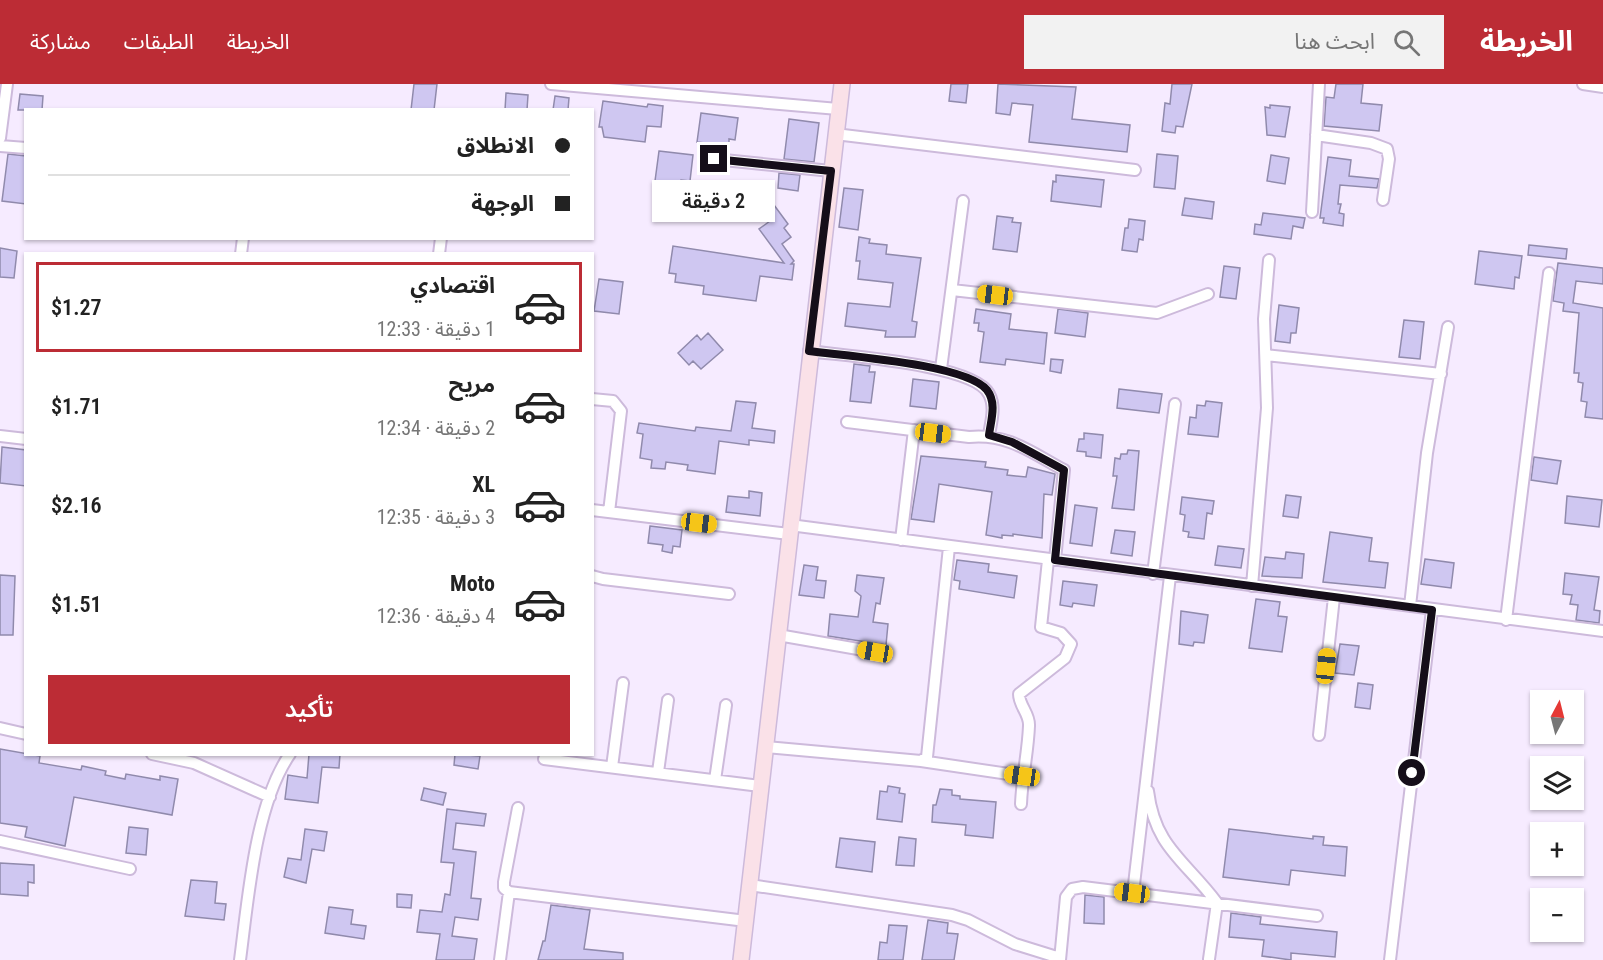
<!DOCTYPE html>
<html lang="ar">
<meta charset="utf-8">
<style>
body{margin:0;font-family:"Roboto Condensed","Noto Sans Arabic",sans-serif;background:#f2f2f2;color:#222;direction:rtl;height:100vh;display:flex;flex-direction:column;font-size:22px;white-space:nowrap}
*{box-sizing:border-box;margin:0}
p{font-size:20px;color:#767676}
.icon{flex:none;width:33px;height:33px;fill:none;stroke:currentColor;stroke-width:2;stroke-linecap:round;stroke-linejoin:round}
.map{position:relative;flex:1;overflow:hidden;direction:ltr}
.panel{position:absolute;left:24px;top:168px;width:570px;height:504px;display:flex;flex-direction:column;background:#fff;border-radius:0px;box-shadow:0 2px 4px #0004;direction:rtl}
.panel>*{flex:none}
.banner{position:absolute;left:24px;top:24px;width:570px;height:132px;border-radius:0px;box-shadow:0 2px 4px #0004;direction:rtl;display:grid;align-content:center;height:132px;padding:0 24px;background:#fff}
.needle{width:39px;rotate:7deg}
.controls{position:absolute;left:1530px;top:606px;display:grid;gap:12px}
.controls a{display:grid;place-items:center;width:54px;height:54px;border-radius:0px;background:#fff;box-shadow:0 2px 4px #0004;font-size:30px}
.end{position:absolute;width:27px;height:27px;margin:-14px;border:8px solid #150e19;background:#fff;box-shadow:0 0 0 3px #fff}
.from{border-radius:50%}
.bubble{position:absolute;height:42px;border-radius:0px;background:#fff;box-shadow:0 2px 4px #0004;font-size:20px;font-weight:600;line-height:42px;text-align:center;direction:rtl}
.car{position:absolute;width:18px;height:36px;margin:-18px -9px;border-radius:8px;box-shadow:0 0 4px 2px #0007;background:linear-gradient(#f5c518 24%,#345 0 40%,#f5c518 0 76%,#345 0 86%,#f5c518 0)}
.banner b{display:flex;align-items:center;gap:21px;height:57px;font-size:22px}
.banner b+b{border-top:2px solid #e0e0e0}
.banner i{width:15px;height:15px;background:#222}
ul{padding:10px 0 0;list-style:none}
li{display:flex;align-items:center;gap:18px;height:90px;margin:0 12px 9px;padding:0 12px;border:3px solid transparent;border-radius:0px}
li div{flex:1}
li b{display:block;font-size:22px}
li em{font-style:normal;font-weight:600}
li.active{border-color:#bc2c35}
li>.icon{width:54px;height:54px;stroke-width:1.5}
.button{display:flex;gap:12px;margin-top:auto;padding:12px 24px}
.button a{flex:1;height:69px;border-radius:0px;background:#bc2c35;color:#fff;font-size:24px;font-weight:600;line-height:69px;text-align:center}
header{display:flex;align-items:center;gap:36px;box-sizing:border-box;height:84px;padding:0 30px;background:#bc2c35;color:#fff}
header strong{font-size:28px}
nav{display:flex;gap:33px;margin-inline-start:auto;font-size:21px}
.search{width:420px;height:54px;background:#f2f2f2;display:flex;align-items:center;gap:15px;box-sizing:border-box;padding:0 21px;border-radius:0px;color:#767676;font-size:22px}
.map>svg:first-child{display:block}
.building{fill:#cfc7f1;stroke:#908aac;stroke-width:1.5}
.lines{fill:none;stroke-linecap:round;stroke-linejoin:round}
.street-casing{stroke:#cdbadb;stroke-width:14}
.secondary-casing{stroke:#cdbadb;stroke-width:18}
.street{stroke:#fff;stroke-width:10}
.secondary{stroke:#fae1e8;stroke-width:15}
.route{stroke:#150e19;stroke-width:8}
</style>
<header>
<strong>الخريطة</strong>
<div class="search"><svg class="icon" aria-label="search" viewBox="0 0 24 24"><circle cx="10" cy="10" r="6"/><path d="M15 15l6 6"/></svg>ابحث هنا</div>
<nav><a>الخريطة</a><a>الطبقات</a><a>مشاركة</a></nav>
</header>
<div class="map">
<svg width="1603" height="876" viewBox="0 0 1603 876">
<rect width="100%" height="100%" fill="#f6ebff"/>
<!-- building -->
<path class="building" d="M414,0H437L434,26H411Z
M951,0H968L966,19L949,17Z
M998,0L1076,3L1072,35L1130,41L1127,68L1029,58L1033,21L1012,19L1010,31L996,29Z
M1172,0H1192L1183,43L1176,42L1175,49L1162,47L1165,19L1170,20Z
M1336,0H1363L1361,19L1382,21L1379,47L1324,42L1326,13L1334,14Z
M506,9L528,11L527,26H505Z
M20,10L43,12L42,26H18Z
M555,12L569,14L568,26H553Z
M603,17L647,23L648,20L663,22L661,43L647,42L645,58L604,53L602,43H599Z
M1270,21L1290,23L1285,53L1267,51L1265,23L1270,24Z
M701,29L738,34L735,56L729,55V62L697,58Z
M789,35L819,39L814,78L784,75Z
M659,67L693,71L690,97L681,96L680,101L655,97Z
M8,70L26,72V120L2,117Z
M1157,70L1178,72L1175,105L1154,103Z
M1271,71L1289,74L1285,100L1267,97Z
M1328,73L1351,76L1349,92L1379,95L1377,104L1340,101L1338,120H1341L1339,129L1344,130L1343,142L1323,139L1324,134H1320Z
M779,89L800,91L798,107L778,104Z
M1056,91L1104,96L1101,123L1051,117L1053,97L1056,98Z
M844,104L863,106L858,146L839,143Z
M1185,114L1214,118L1212,135L1182,131Z
M774,121L788,140L784,144L791,153L782,160L794,177L791,180H794L792,196L760,192L756,217L703,210L704,202L675,198L676,190L669,189L673,162L784,179L759,145L770,137L763,129Z
M1263,129L1305,134L1303,144L1293,142L1291,155L1254,150L1255,140L1261,141Z
M997,132L1013,134L1012,138L1021,139L1017,168L993,165Z
M1129,135L1145,137L1143,156L1139,155L1137,168L1122,166L1125,144H1128Z
M859,153L870,155L869,159L887,161L886,170L921,174L912,237L917,238L915,253H885L886,247L845,242L848,219L890,223L893,199L858,195L860,177H856Z
M1529,161L1567,165L1566,175L1528,171Z
M0,164L17,167L14,194L0,193Z
M1479,167L1522,172L1519,194L1515,193L1514,205L1475,200Z
M1558,179L1603,184V200L1576,197L1573,219L1603,224V335L1585,333L1587,318L1581,317L1583,299L1578,298L1579,289H1574L1579,229L1563,227L1564,219L1553,217Z
M1224,182L1240,184L1236,215L1220,213Z
M599,195L623,198L619,230L594,227Z
M1279,221L1299,224L1296,249H1291L1290,259L1275,257Z
M976,225L1011,230L1009,245L1047,249L1044,280L1006,275L1005,281L980,278L984,248L978,247L979,239H974Z
M1058,225L1088,229L1085,253L1055,249Z
M1404,236L1424,238L1420,275L1399,273Z
M708,249L723,266L701,285L693,277L689,281L678,269L697,251L701,256Z
M1051,275L1063,276L1061,289L1050,287Z
M854,280L870,282L869,288H875L871,319L850,317Z
M913,295L939,298L936,325L910,322Z
M1119,305L1162,310L1159,329L1117,324Z
M736,317L756,319L752,344L775,347L774,359L749,356V361L719,357L715,390L687,386L688,381L666,378L665,385L651,384L652,376L640,374L643,350L637,349L639,339L695,347L696,343L731,347Z
M1206,317L1222,319L1218,353L1188,350L1190,333L1196,334L1197,321L1205,322Z
M1084,349L1103,351L1101,374L1086,372V368L1077,367L1079,355H1084Z
M2,363L26,366V402L0,399Z
M1128,366L1139,367L1134,426L1112,424L1117,392H1113L1115,374L1120,375L1121,370H1127Z
M921,372L986,378L985,383L1008,386L1007,391L1026,393L1028,383L1055,390L1052,411L1044,410L1042,454L1013,450V452L1002,451V454L986,451L992,408L939,400L934,438L911,435Z
M1534,373L1561,377L1557,400L1531,396Z
M749,407L762,409L760,432L726,428L728,412L749,414Z
M1286,411L1301,413L1298,434L1283,432Z
M1567,412L1602,416L1599,443L1565,439Z
M1182,413L1214,417L1212,430L1207,429L1204,455L1188,453L1189,448L1183,447L1185,431L1180,430Z
M1075,421L1097,424L1092,462L1070,459Z
M650,442L682,446L680,463L673,462L672,469L662,467L663,461L648,459Z
M1115,446L1135,448L1132,472L1111,469Z
M1330,448L1372,454L1369,477L1388,479L1385,504L1323,498Z
M1218,462L1244,465L1241,484L1215,481Z
M1286,468L1304,470L1302,494L1262,492L1265,473L1285,475Z
M1425,475L1454,479L1451,504L1421,500Z
M957,476L989,480L988,488L1017,492L1014,514L959,505L960,497L954,496Z
M804,481L818,483L816,496L826,497L824,514L799,511Z
M1565,489L1599,493L1594,526L1600,527L1599,539L1576,536L1578,521L1570,520L1572,511L1563,510Z
M0,491L15,492L13,551H0Z
M857,491L884,494L880,520L876,519L873,538L888,540L886,561L828,552L830,530L858,533L861,512L855,507Z
M1063,497L1097,501L1094,522L1073,519L1072,523L1060,521Z
M1256,515L1280,518L1278,532L1287,533L1282,568L1249,564Z
M1181,527L1208,531L1204,559L1194,558L1193,562L1179,560Z
M1340,560L1359,562L1354,591L1335,589Z
M1358,599L1373,601L1370,625L1355,623Z
M0,665L40,672L39,679L81,686L82,682L106,687L105,691L125,695L126,690L160,696V692L178,695L172,731L74,713L65,762L25,753L27,743L0,739Z
M309,670H340L339,684L322,683L318,719L285,715L288,691L307,694Z
M455,670L480,672L478,685L454,681Z
M888,702L900,704L899,709L905,710L902,738L877,735L880,707L887,708Z
M424,704L446,709L443,721L421,716Z
M940,705L952,706V711L960,712V715L996,718L993,754L965,751L966,741L932,738L933,721H936Z
M447,725L486,730L484,742L456,739L453,765L476,768L471,814L481,815L478,836L455,833L452,852L477,855L474,876H436L440,850L417,848L420,826L442,828L445,810L450,811L454,779L441,778Z
M129,743L148,745L146,771L126,769Z
M305,745L327,748L324,767L312,765L306,799L284,793L288,774L301,776Z
M1229,745L1313,755V752L1324,753L1323,761L1347,763L1345,792L1291,786L1289,801L1223,793Z
M899,753L916,755L914,782L896,781Z
M840,754L875,758L872,788L836,783Z
M0,779L34,781V799L28,798V812L0,810Z
M191,796L217,798L215,819L226,820L224,836L185,832Z
M397,810L412,811L411,824L397,823Z
M1085,811L1104,813V840L1084,839Z
M551,821L590,826L584,865L623,869V876H538L543,857H545Z
M329,823L353,826L351,840L366,842L364,855L325,849Z
M1231,829L1261,833L1260,840L1337,848L1335,873L1291,869V876L1262,872L1264,856L1229,853Z
M928,836L948,839L947,849L958,850L954,876H922Z
M889,841L907,842L903,876H878L880,858L887,859Z"/>
<g class="lines">
<!-- street casing -->
<g class="street-casing">
<path id="street" d="M551,0L838,25
M1583,0L1603,3
M835,50L1135,86
M1316,51L1371,59L1387,65L1389,75L1383,116
M0,54L7,0
M0,62L26,64
M714,75L831,87
M1312,128L1319,0
M241,170L243,154
M439,170L441,154
M952,206L1157,229L1208,210
M809,267C845,272 974,280 989,310C996,323 991,338 989,351
M1266,271L1441,290
M941,285L963,117
M592,315L613,317L621,327L609,428
M847,338L969,353C1008,349 1032,369 1064,386L1055,476
M0,352L26,355
M592,426L789,450
M790,441L1603,547
M901,456L914,346
M1153,490L1175,320
M592,492L603,495L729,510
M1252,502L1267,324L1264,235L1269,176
M1410,522L1427,369L1448,243
M1506,536L1549,189
M778,551L875,568
M0,644L26,650
M1319,651L1334,513
M766,663L921,677L927,673L949,463
M152,670L194,679L270,713
M544,675L760,702
M921,677L1022,692
M612,683L623,599
M658,688L668,616
M715,696L726,621
M1148,707C1155,764 1186,777 1217,819L1209,875
M1021,720C1022,693 1028,668 1029,642C1030,630 1019,622 1019,610L1065,574L1071,560L1061,549L1041,543L1048,476
M518,724L504,798V804L509,808L746,837
M0,757L130,785
M750,801L952,831L968,836L1015,860L1060,874
M1133,809L1170,492
M240,876C248,816 255,720 290,670
M500,876L509,808
M1060,876L1066,813L1072,805L1083,803L1317,832
M1390,876L1432,526"/>
</g>
<!-- secondary casing -->
<g class="secondary-casing">
<path id="secondary" d="M741,876L842,0"/>
</g>
<!-- street -->
<use href="#street" class="street"/>
<!-- secondary -->
<use href="#secondary" class="secondary"/>
</g>
<g class="lines">
<!-- route -->
<path class="route" d="M714,75L831,87L809,267C846,272 966,280 987,306C997,319 991,336 989,351L1012,358L1064,386L1055,476L1432,526L1412,689"/>
</g>
</svg>
<div class="controls">
<a><svg class="needle" viewBox="-14 -14 28 28"><path d="M0-13l5 13h-10z" fill="#e53935"/><path d="M0 13l5-13h-10z" fill="#767676"/></svg></a>
<a><svg class="icon" aria-label="layers" viewBox="0 0 24 24"><path d="M12 4l9 5-9 5-9-5zM3 14l9 5 9-5"/></svg></a>
<a>+</a>
<a>−</a>
</div>
<i class="end from" style="left:1412px;top:689px"></i>
<i class="end" style="left:714px;top:75px"></i>
<div class="bubble" style="left:652px;top:96px;width:123px">2 دقيقة</div>
<i class="car" style="left:995px;top:211px;rotate:277deg"></i>
<i class="car" style="left:933px;top:349px;rotate:97deg"></i>
<i class="car" style="left:699px;top:439px;rotate:97deg"></i>
<i class="car" style="left:875px;top:568px;rotate:280deg"></i>
<i class="car" style="left:1326px;top:582px;rotate:6deg"></i>
<i class="car" style="left:1022px;top:692px;rotate:278deg"></i>
<i class="car" style="left:1132px;top:809px;rotate:277deg"></i>
<div class="banner">
<b><i class="from"></i>الانطلاق</b>
<b><i></i>الوجهة</b>
</div>
<section class="panel">
<ul>
<li class="active"><svg class="icon" aria-label="car" viewBox="0 0 24 24"><path d="M5 17H2v-5l4-1 3-4h7l3 4 3 1v5h-3M9 17h6M6 11h13"/><circle cx="7" cy="17" r="2"/><circle cx="17" cy="17" r="2"/></svg><div><b>اقتصادي</b><p>1 دقيقة · 12:33</p></div><em>$1.27</em></li>
<li><svg class="icon" aria-label="car" viewBox="0 0 24 24"><path d="M5 17H2v-5l4-1 3-4h7l3 4 3 1v5h-3M9 17h6M6 11h13"/><circle cx="7" cy="17" r="2"/><circle cx="17" cy="17" r="2"/></svg><div><b>مريح</b><p>2 دقيقة · 12:34</p></div><em>$1.71</em></li>
<li><svg class="icon" aria-label="car" viewBox="0 0 24 24"><path d="M5 17H2v-5l4-1 3-4h7l3 4 3 1v5h-3M9 17h6M6 11h13"/><circle cx="7" cy="17" r="2"/><circle cx="17" cy="17" r="2"/></svg><div><b>XL</b><p>3 دقيقة · 12:35</p></div><em>$2.16</em></li>
<li><svg class="icon" aria-label="car" viewBox="0 0 24 24"><path d="M5 17H2v-5l4-1 3-4h7l3 4 3 1v5h-3M9 17h6M6 11h13"/><circle cx="7" cy="17" r="2"/><circle cx="17" cy="17" r="2"/></svg><div><b>Moto</b><p>4 دقيقة · 12:36</p></div><em>$1.51</em></li>
</ul>
<div class="button"><a>تأكيد</a></div>
</section>
</div>
